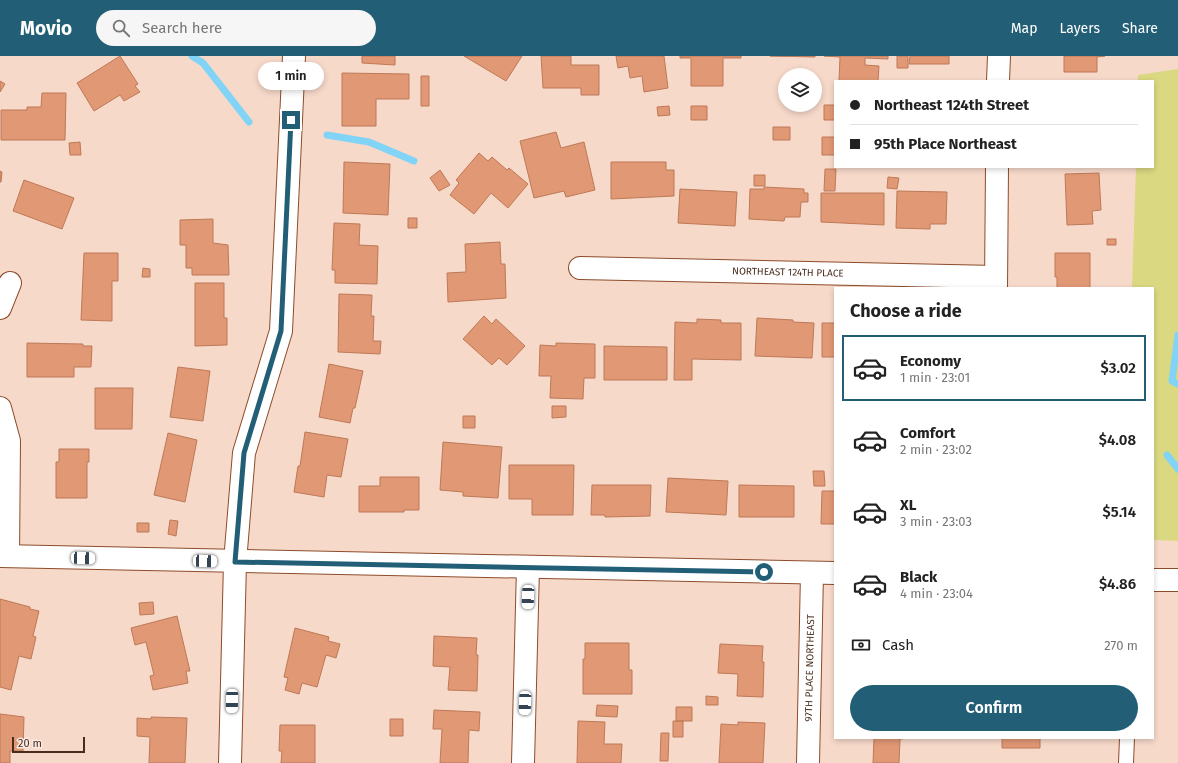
<!DOCTYPE html>
<meta charset="utf-8">
<style>
body{margin:0;font-family:"Fira Sans",sans-serif;background:#f6f6f6;color:#222;height:100vh;display:flex;flex-direction:column;font-size:15px;white-space:nowrap}
*{box-sizing:border-box;margin:0}
p{font-size:13px;color:#767676}
.icon{flex:none;width:22px;height:22px;fill:none;stroke:currentColor;stroke-width:2;stroke-linecap:round;stroke-linejoin:round}
.map{position:relative;flex:1;overflow:hidden}
.side{position:absolute;left:834px;top:231px;width:320px;height:452px;display:flex;flex-direction:column;background:#fff;border-radius:0px;box-shadow:0 2px 6px #0003}
.side>*{flex:none}
.top-card{position:absolute;left:834px;top:24px;width:320px;height:88px;border-radius:0px;box-shadow:0 2px 6px #0003;display:grid;align-content:center;height:88px;padding:0 16px;background:#fff}
.buttons{position:absolute;left:778px;top:12px;display:grid;gap:8px}
.buttons a{display:grid;place-items:center;width:44px;height:44px;border-radius:50%;background:#fff;box-shadow:0 2px 6px #0003;font-size:20px}
.scale{position:absolute;left:12px;bottom:10px;width:73px;box-sizing:border-box;padding-left:4px;border:2px solid #492c1e;border-top:0;font-size:11px;line-height:14px;white-space:nowrap;color:#492c1e;-webkit-text-stroke:3px #f9eae2;paint-order:stroke}
.end{position:absolute;width:18px;height:18px;margin:-9px;border:5px solid #225f76;background:#fff;box-shadow:0 0 0 2px #fff}
.from{border-radius:50%}
.bubble{position:absolute;height:28px;border-radius:14px;background:#fff;box-shadow:0 2px 6px #0003;font-size:13px;font-weight:600;line-height:28px;text-align:center}
.car{position:absolute;width:12px;height:24px;margin:-12px -6px;border-radius:5px;box-shadow:0 0 3px 1px #0007;background:linear-gradient(#fff 24%,#345 0 40%,#fff 0 76%,#345 0 86%,#fff 0)}
.top-card b{display:flex;align-items:center;gap:14px;height:38px;font-size:15px}
.top-card b+b{border-top:1px solid #e0e0e0}
.top-card i{width:10px;height:10px;background:#222}
ul{padding:0;list-style:none}
li{display:flex;align-items:center;gap:12px;height:66px;margin:0 8px 6px;padding:0 8px;border:2px solid transparent;border-radius:0px}
li div{flex:1}
li b{display:block;font-size:15px}
li em{font-style:normal;font-weight:600}
li.selected{border-color:#225f76}
li>.icon{width:36px;height:36px;stroke-width:1.5}
h2{padding:0 16px;font-size:18px;line-height:48px}
.pay{display:flex;align-items:center;gap:10px;height:44px;padding:0 16px;font-size:15px}
.pay p{margin-inline-start:auto}
.cta{display:flex;gap:8px;margin-top:auto;padding:8px 16px}
.cta a{flex:1;height:46px;border-radius:24px;background:#225f76;color:#fff;font-size:16px;font-weight:600;line-height:46px;text-align:center}
header{display:flex;align-items:center;gap:24px;box-sizing:border-box;height:56px;padding:0 20px;background:#225f76;color:#fff}
header strong{font-size:19px}
nav{display:flex;gap:22px;margin-inline-start:auto;font-size:14px}
.search{width:280px;height:36px;background:#f6f6f6;display:flex;align-items:center;gap:10px;box-sizing:border-box;padding:0 14px;border-radius:22px;color:#767676;font-size:15px}
.map>svg:first-child{display:block}
.green{fill:#dad881}
.lines{fill:none;stroke-linecap:round;stroke-linejoin:round}
.stream{stroke:#82d4f7;stroke-width:7}
.building{fill:#e09875;stroke:#be7957}
.service-casing{stroke:#8c4c2a;stroke-width:16}
.minor-casing{stroke:#8c4c2a;stroke-width:24}
.tertiary-casing{stroke:#8c4c2a;stroke-width:24}
.service{stroke:#fff;stroke-width:14}
.minor{stroke:#fff;stroke-width:22}
.tertiary{stroke:#fff;stroke-width:22}
.route{stroke:#225f76;stroke-width:5}
.labels{text-anchor:middle;dominant-baseline:central;stroke-width:3.5;stroke-linejoin:round;paint-order:stroke}
.street-label{font-size:10px;fill:#492c1e;stroke:#f9eae2}
</style>
<header>
<strong>Movio</strong>
<div class="search"><svg class="icon" aria-label="search" viewBox="0 0 24 24"><circle cx="10" cy="10" r="6"/><path d="M15 15l6 6"/></svg>Search here</div>
<nav><a>Map</a><a>Layers</a><a>Share</a></nav>
</header>
<div class="map">
<svg width="1178" height="707" viewBox="0 0 1178 707">
<rect width="100%" height="100%" fill="#f7d9ca"/>
<!-- green -->
<path class="green" d="M1178,13V485L1153,484V232H1132L1136,111H1153V25H1138V19Z"/>
<g class="lines">
<!-- stream -->
<path class="stream" d="M192,0L203,7L249,66
M327,79L369,86L414,105
M1178,279L1172,325L1178,328
M1167,399L1178,413"/>
</g>
<!-- building -->
<path class="building" d="M120,0L138,28L135,30L140,36L124,45L120,39L94,55L77,27Z
M362,0H395V9L362,7Z
M464,0H522L506,25Z
M541,0H571V9H599V39H581V32H543Z
M616,0H664L668,32L644,36L642,20L630,22L628,10L618,12Z
M680,0H741V2H723V30H691V2H680Z
M770,0H815V1Z
M824,0H888V3L865,2V9L879,10L878,25H839L840,1Z
M897,0H908V12H897Z
M910,0H949V8H909Z
M1064,0H1105L1097,1V16H1064Z
M342,17L409,18V43H376V70H342Z
M421,20H429V50H421Z
M0,25L5,28L0,36Z
M42,37H66L65,84H1V54H27V51H41Z
M824,49H835V64H824Z
M669,50L670,59L658,60L657,51Z
M691,50H707V64H691Z
M773,71H790V84H773Z
M556,76L561,92L584,86L595,134L566,141L564,135L534,142L520,85Z
M822,81H835V99H822Z
M80,86L81,99H70L69,87Z
M479,97L488,105L492,101L507,114L509,112L528,128L508,152L491,137L474,158L450,139L459,127L456,124Z
M344,106L390,108L388,159L343,157Z
M611,106H666V114H674V140L611,143Z
M825,113H836L835,135H824Z
M440,114L450,129L439,135L430,122Z
M0,115L2,116L1,126H0Z
M1099,117L1101,154L1092,155L1093,168L1067,169L1065,118Z
M754,119H765V130H754Z
M888,121L899,122L897,133L887,132Z
M24,124L74,142L62,173L13,155Z
M764,131L804,133V137H808V146H801L800,161H785L784,165L749,163L750,133H764Z
M680,133L737,136L735,170L678,167Z
M897,135L947,136L946,168H930V173L896,172Z
M821,137H884V169L821,166Z
M408,162H417V172H408Z
M213,163V187L228,189L229,219H192V212H186V189H180V164Z
M334,167L360,168L359,189L378,190L377,228L335,227V214H332Z
M1107,183H1116V189H1107Z
M500,186L501,208H505L506,242L448,246L447,217L466,216L465,188Z
M84,197H118V225H112V265L81,264Z
M1055,197H1090V232H1057V221H1055Z
M143,212L150,213V221H142Z
M195,227H224V262H227V289L195,290Z
M339,238L372,239L371,260H374L373,285H381L380,298L338,296Z
M484,260L492,268L496,263L525,290L507,309L499,302L492,309L463,283Z
M757,262L793,264V266L814,267L812,302L755,300Z
M697,263L721,264V267H741V304L692,303V324H674L675,266L697,267Z
M822,267H835V301H822Z
M27,287L83,288V290H92L91,311H74V321H27Z
M556,287L595,288V322H584L583,343L550,342L551,320H539L540,289L556,290Z
M604,290L667,291V324H604Z
M329,308L363,315L355,352H353L350,367L319,361Z
M178,311L210,315L203,365L170,361Z
M95,332H133L132,373H95Z
M552,350H566V361L552,362Z
M463,360H475V372H463Z
M305,376L348,383L341,421L327,419L324,441L294,436L298,410H300Z
M168,377L197,384L185,446L154,439Z
M443,386L502,391L498,442L463,440V436L440,434Z
M59,393H89V406H87V442H56V406H59Z
M509,409H574L573,459H532V443H509Z
M813,415H824L825,430H814Z
M380,421H419V454H404V456H359V430H380Z
M668,422L728,425L726,459L666,456Z
M592,429H651L650,460L605,461V459H591Z
M739,429L794,430V461H739Z
M822,435H835V468H821Z
M170,464L178,465L176,480L168,478Z
M137,467H149V476H137Z
M0,543L30,551V553L39,555L33,580L36,581L31,603L19,600L11,634L0,631Z
M153,546L154,558L140,559L139,547Z
M177,560L190,615H186L188,627L153,634L150,620L154,619L146,586L135,589L131,572Z
M295,572L329,581L328,585L340,588L336,602L326,599L317,631L302,627L299,638L285,634L288,622L284,621Z
M434,580L477,582L476,599H478L477,635L448,634L450,611L433,610Z
M585,587H629V614H632V638H583V603H585Z
M720,588L763,590L762,606H764L763,641L737,640L738,618L718,617Z
M706,640L718,641V649H706Z
M597,649L618,650L617,661L596,660Z
M676,651H692V665H676Z
M434,654L480,656L479,675L469,674L468,707H440L442,673H433Z
M0,658L24,661L23,695H10V707H0Z
M151,661L187,662L185,707H149L150,681L137,680V662L151,663Z
M390,663H403V680H390Z
M578,665L605,666L604,688H622L621,707H577Z
M673,665H683V681H673Z
M738,666L765,667L763,707H719L721,668L738,669Z
M280,669H315V707H281L282,695H279Z
M661,677H669L668,705H660Z
M874,682H909L900,683L899,707H873Z
M1002,682H1040V692H1002Z"/>
<g class="lines">
<!-- service casing -->
<g class="service-casing">
<path id="service" d="M1126,707L1127,682"/>
</g>
<!-- minor casing -->
<g class="minor-casing">
<g id="minor">
<path d="M998,25L999,0"/>
<path id="s1" d="M580,212L996,221"/>
<path d="M996,232L997,111"/>
<path d="M0,252L10,227"/>
<path d="M0,352L9,385L8,500"/>
<path d="M230,707L235,506L244,397L281,275L294,0"/>
<path d="M523,707L528,511"/>
<path id="s2" d="M808,707L812,517"/>
</g>
</g>
<!-- tertiary casing -->
<g class="tertiary-casing">
<path id="tertiary" d="M0,500L835,517
M1153,524H1178"/>
</g>
<!-- service -->
<use href="#service" class="service"/>
<!-- minor -->
<use href="#minor" class="minor"/>
<!-- tertiary -->
<use href="#tertiary" class="tertiary"/>
</g>
<g class="lines">
<!-- route -->
<path class="route" d="M291,64L281,275L244,397L235,506L764,516"/>
</g>
<g class="labels">
<!-- street labels -->
<g class="street-label">
<text stroke="none"><textPath href="#s1" startOffset="208">NORTHEAST 124TH PLACE</textPath></text>
<text stroke="none"><textPath href="#s2" startOffset="95">97TH PLACE NORTHEAST</textPath></text>
</g>
</g>
</svg>
<div class="buttons">
<a><svg class="icon" aria-label="layers" viewBox="0 0 24 24"><path d="M12 4l9 5-9 5-9-5zM3 14l9 5 9-5"/></svg></a>
</div>
<div class="scale">20 m</div>
<i class="end from" style="left:764px;top:516px"></i>
<i class="end" style="left:291px;top:64px"></i>
<div class="bubble" style="left:258px;top:6px;width:66px">1 min</div>
<i class="car" style="left:83px;top:502px;rotate:92deg"></i>
<i class="car" style="left:205px;top:505px;rotate:92deg"></i>
<i class="car" style="left:528px;top:541px;rotate:182deg"></i>
<i class="car" style="left:232px;top:645px;rotate:181deg"></i>
<i class="car" style="left:525px;top:647px;rotate:182deg"></i>
<div class="top-card">
<b><i class="from"></i>Northeast 124th Street</b>
<b><i></i>95th Place Northeast</b>
</div>
<section class="side">
<h2>Choose a ride</h2>
<ul>
<li class="selected"><svg class="icon" aria-label="car" viewBox="0 0 24 24"><path d="M5 17H2v-5l4-1 3-4h7l3 4 3 1v5h-3M9 17h6M6 11h13"/><circle cx="7" cy="17" r="2"/><circle cx="17" cy="17" r="2"/></svg><div><b>Economy</b><p>1 min · 23:01</p></div><em>$3.02</em></li>
<li><svg class="icon" aria-label="car" viewBox="0 0 24 24"><path d="M5 17H2v-5l4-1 3-4h7l3 4 3 1v5h-3M9 17h6M6 11h13"/><circle cx="7" cy="17" r="2"/><circle cx="17" cy="17" r="2"/></svg><div><b>Comfort</b><p>2 min · 23:02</p></div><em>$4.08</em></li>
<li><svg class="icon" aria-label="car" viewBox="0 0 24 24"><path d="M5 17H2v-5l4-1 3-4h7l3 4 3 1v5h-3M9 17h6M6 11h13"/><circle cx="7" cy="17" r="2"/><circle cx="17" cy="17" r="2"/></svg><div><b>XL</b><p>3 min · 23:03</p></div><em>$5.14</em></li>
<li><svg class="icon" aria-label="car" viewBox="0 0 24 24"><path d="M5 17H2v-5l4-1 3-4h7l3 4 3 1v5h-3M9 17h6M6 11h13"/><circle cx="7" cy="17" r="2"/><circle cx="17" cy="17" r="2"/></svg><div><b>Black</b><p>4 min · 23:04</p></div><em>$4.86</em></li>
</ul>
<div class="pay"><svg class="icon" aria-label="cash" viewBox="0 0 24 24"><path d="M3 7h18v10H3z"/><circle cx="12" cy="12" r="2"/></svg>Cash<p>270 m</p></div>
<div class="cta"><a>Confirm</a></div>
</section>
</div>
